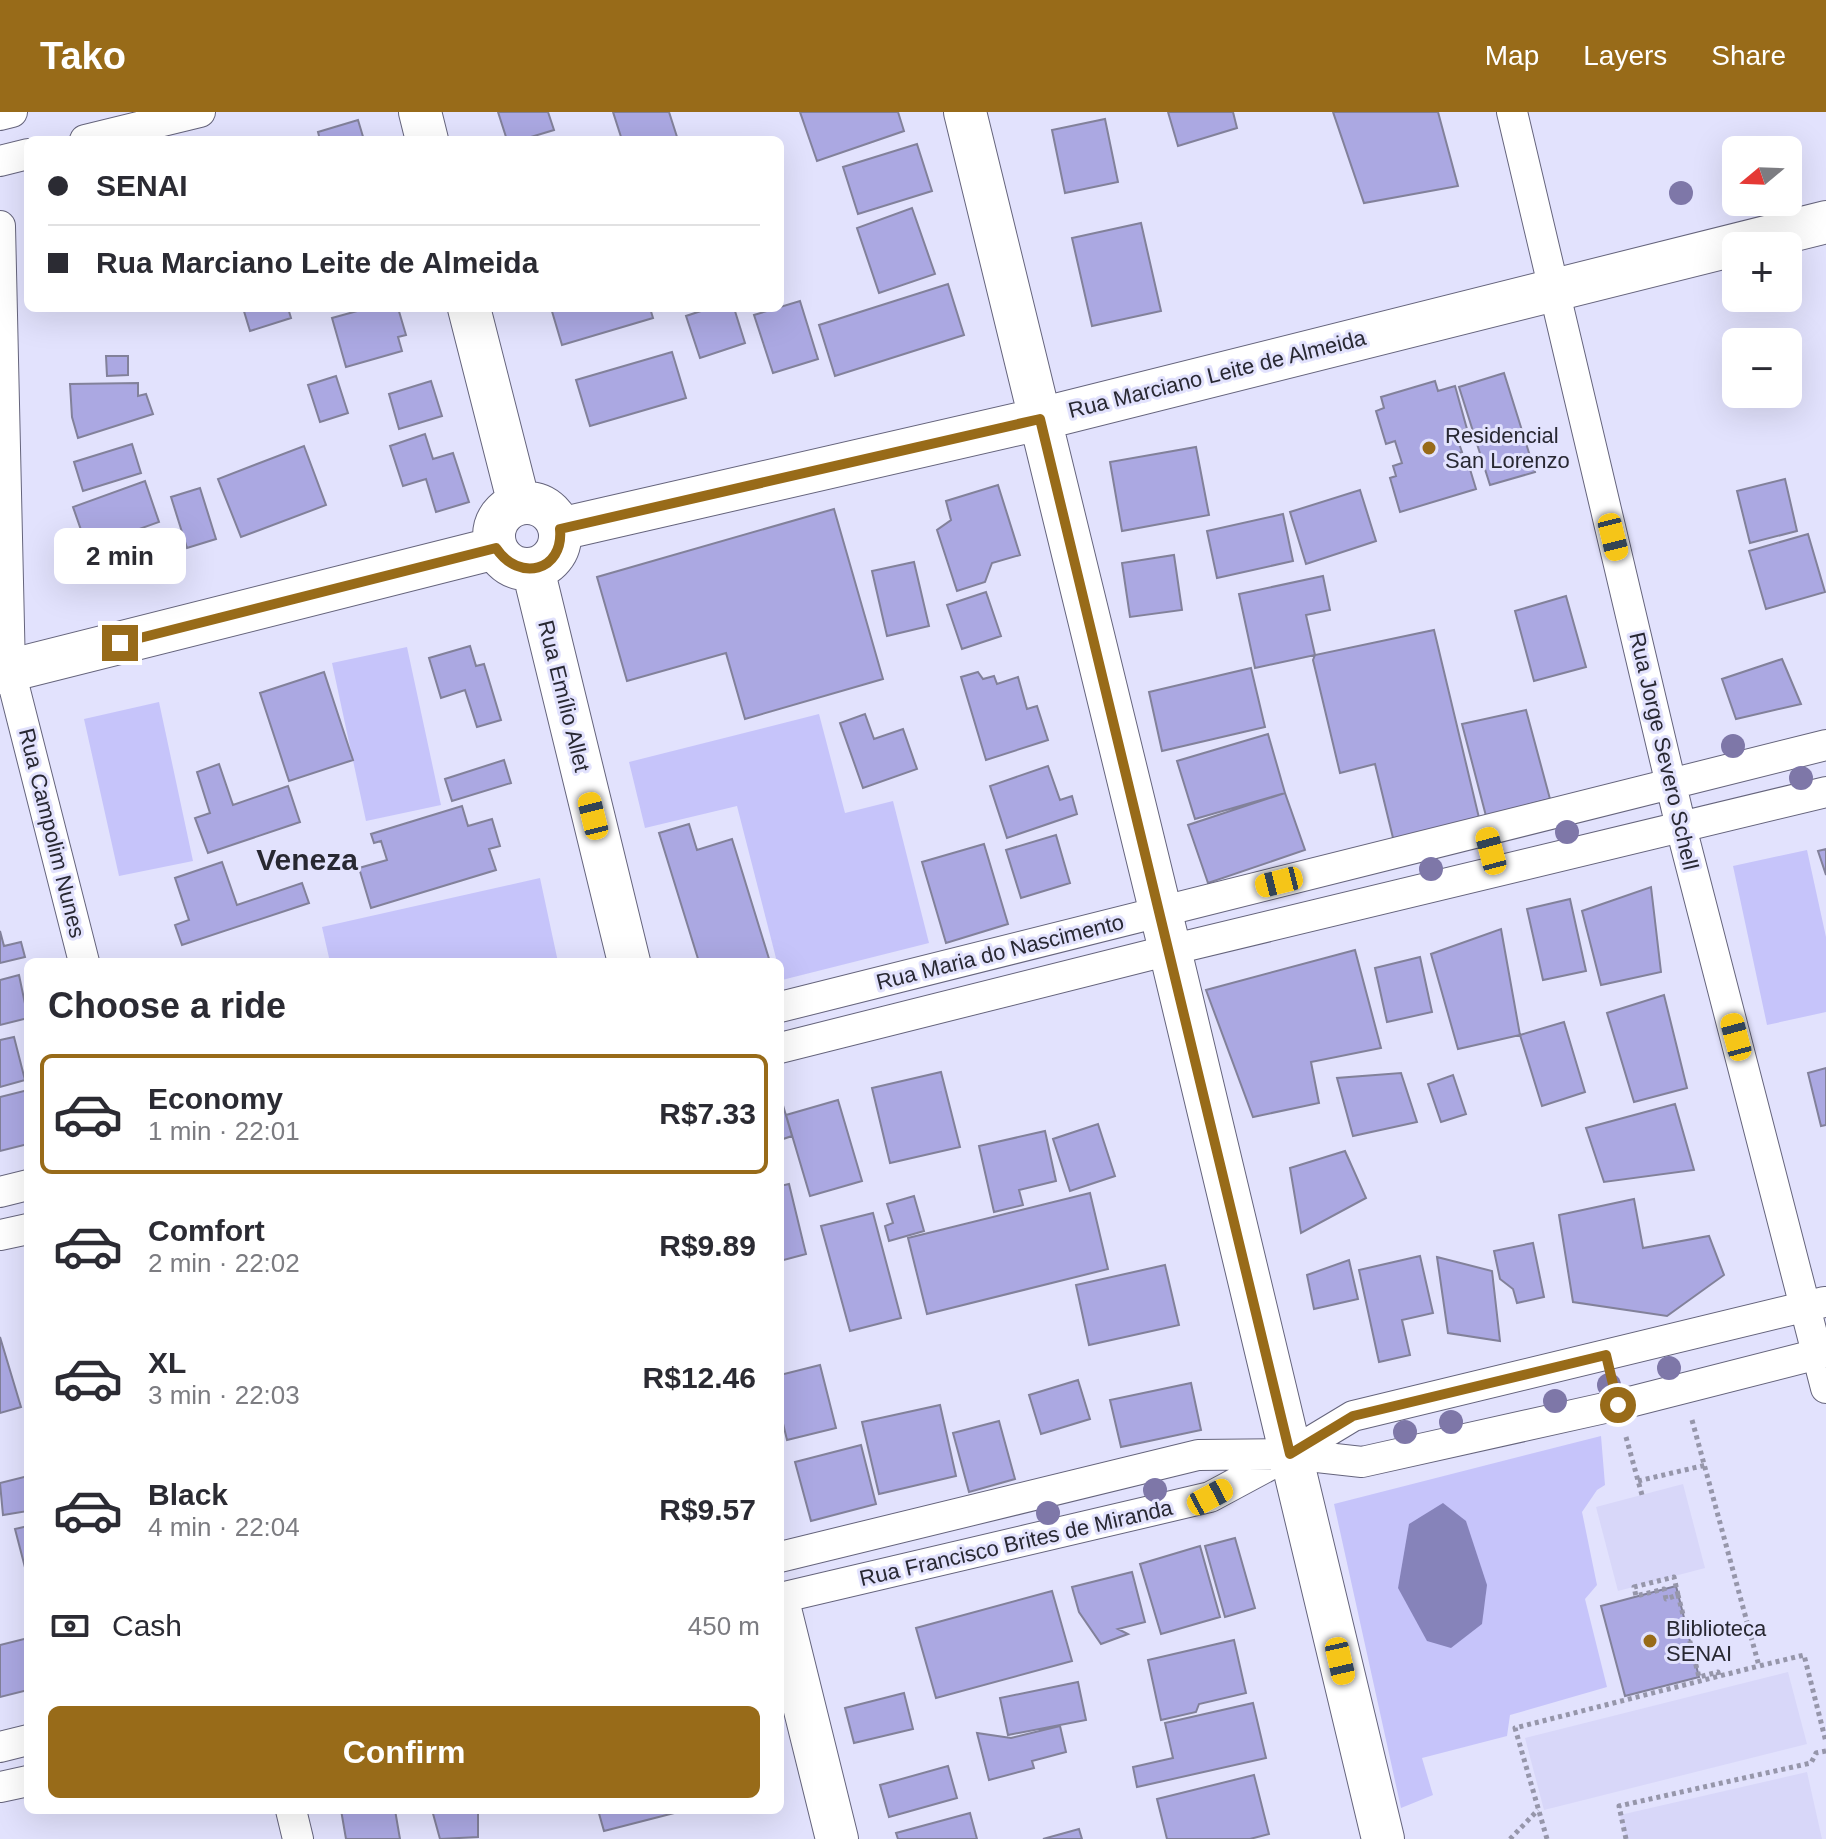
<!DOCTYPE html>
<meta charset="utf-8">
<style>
body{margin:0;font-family:Helvetica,sans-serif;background:#f2f2f3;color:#2b2b33;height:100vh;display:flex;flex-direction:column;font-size:30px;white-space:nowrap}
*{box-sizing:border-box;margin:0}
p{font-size:26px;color:#7c7c81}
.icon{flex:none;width:44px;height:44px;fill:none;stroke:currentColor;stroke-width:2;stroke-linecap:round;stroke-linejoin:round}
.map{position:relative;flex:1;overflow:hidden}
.sheet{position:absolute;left:24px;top:846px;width:760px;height:856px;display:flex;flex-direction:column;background:#fff;border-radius:12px;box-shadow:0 8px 32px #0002}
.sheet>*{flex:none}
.hud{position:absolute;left:24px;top:24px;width:760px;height:176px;border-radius:12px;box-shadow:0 8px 32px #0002;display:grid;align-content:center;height:176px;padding:0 24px;background:#fff}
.needle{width:52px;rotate:251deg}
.buttons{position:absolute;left:1722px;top:24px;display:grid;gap:16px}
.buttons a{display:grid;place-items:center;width:80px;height:80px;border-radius:12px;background:#fff;box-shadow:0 8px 32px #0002;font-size:40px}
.end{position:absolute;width:36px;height:36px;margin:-18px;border:10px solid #986b19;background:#fff;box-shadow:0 0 0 4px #fff}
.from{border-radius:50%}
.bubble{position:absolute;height:56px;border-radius:12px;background:#fff;box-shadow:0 8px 32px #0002;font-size:26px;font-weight:700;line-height:56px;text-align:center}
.car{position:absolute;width:24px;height:48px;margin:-24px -12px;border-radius:10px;box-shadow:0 0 6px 2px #0007;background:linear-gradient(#f5c518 24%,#345 0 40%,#f5c518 0 76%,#345 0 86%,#f5c518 0)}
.hud b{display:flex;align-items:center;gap:28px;height:76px;font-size:30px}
.hud b+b{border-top:2px solid #e1e1e2}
.hud i{width:20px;height:20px;background:#2b2b33}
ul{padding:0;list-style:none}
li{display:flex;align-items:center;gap:24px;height:120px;margin:0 16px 12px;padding:0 8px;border:4px solid transparent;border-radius:12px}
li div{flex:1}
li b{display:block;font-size:30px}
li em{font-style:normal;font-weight:700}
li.selected{border-color:#986b19}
li>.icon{width:72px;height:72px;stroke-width:1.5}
h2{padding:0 24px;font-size:36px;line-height:96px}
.pay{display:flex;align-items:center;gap:20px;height:88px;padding:0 24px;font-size:30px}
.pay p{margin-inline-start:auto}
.button{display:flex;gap:16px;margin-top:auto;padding:16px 24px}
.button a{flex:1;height:92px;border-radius:12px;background:#986b19;color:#fff;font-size:32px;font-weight:700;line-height:92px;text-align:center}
header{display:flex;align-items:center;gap:48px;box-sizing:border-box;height:112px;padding:0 40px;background:#986b19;color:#fff}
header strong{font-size:38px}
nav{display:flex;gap:44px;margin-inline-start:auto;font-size:28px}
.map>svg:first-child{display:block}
.built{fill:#d8d7f9}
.green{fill:#c6c4fa}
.water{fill:#8683ba}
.building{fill:#aba8e2;stroke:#82819a;stroke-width:2}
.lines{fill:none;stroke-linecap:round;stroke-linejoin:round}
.street-casing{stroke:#65647c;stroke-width:32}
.secondary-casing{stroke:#65647c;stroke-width:44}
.path{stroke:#9696aa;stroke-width:5;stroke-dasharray:4 4;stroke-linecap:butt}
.street{stroke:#fff;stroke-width:30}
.secondary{stroke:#fff;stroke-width:42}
.tree{fill:#7e77a8}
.route{stroke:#986b19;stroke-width:10}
.poi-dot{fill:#986b19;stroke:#e2e2fd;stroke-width:3}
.labels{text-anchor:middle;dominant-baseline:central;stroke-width:6;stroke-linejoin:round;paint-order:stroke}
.street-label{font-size:22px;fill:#282832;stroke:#e2e2fd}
.poi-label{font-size:22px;fill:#282832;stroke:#e2e2fd;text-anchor:start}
.district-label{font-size:30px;font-weight:bold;fill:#282832;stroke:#e2e2fd}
</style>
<header>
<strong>Tako</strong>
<nav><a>Map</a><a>Layers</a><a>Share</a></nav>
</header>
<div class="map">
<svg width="1826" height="1727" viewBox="0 0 1826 1727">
<rect width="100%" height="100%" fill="#e2e2fd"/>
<!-- built -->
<path class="built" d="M1683,1372L1705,1456L1618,1479L1596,1395Z
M1788,1560L1807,1632L1544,1698L1525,1626Z
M1807,1660L1822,1727H1626L1620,1703Z"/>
<!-- green -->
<path class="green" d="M407,535L441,693L366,709L332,551Z
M159,590L193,749L119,764L84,607Z
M819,602L845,701L893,689L929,831L782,868L780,850H777L737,694L645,716L629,650Z
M1807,738L1826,825V900L1767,913L1733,754Z
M540,766L558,850H330L322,815Z
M1601,1324L1605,1373L1597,1378L1582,1400L1597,1473L1585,1487L1607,1575L1510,1603L1507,1624L1422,1646L1433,1683L1401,1696L1334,1392Z"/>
<!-- water -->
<path class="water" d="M1443,1391L1466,1409L1487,1473L1482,1512L1451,1536L1427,1529L1398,1476L1409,1412Z"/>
<!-- building -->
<path class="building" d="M498,0H548L554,18L521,28H507Z
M613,0H669L678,28H622Z
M800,0H898L904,19L817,49Z
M1168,0H1233L1237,16L1178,34Z
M1333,0H1438L1458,74L1364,91Z
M1105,7L1118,70L1065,81L1052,18Z
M358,8L364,28H320L318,20Z
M917,32L932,79L858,102L843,55Z
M912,96L935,162L879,181L857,116Z
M1141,111L1161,199L1092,214L1072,126Z
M948,172L964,223L835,264L819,213Z
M800,189L818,247L773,261L754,203Z
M243,196H288L291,206L250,219Z
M368,196H398L406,223L398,225L402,239L346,255L332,206Z
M551,196H650L653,206L562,233Z
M710,196H734L745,231L700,246L686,204Z
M672,240L686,286L590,314L576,268Z
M106,244H128V263L107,264Z
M1504,261L1535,360L1490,373L1459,275Z
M336,264L348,301L320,310L308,273Z
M431,269L442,304L399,317L389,282Z
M1435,269L1438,279L1455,274L1467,317L1455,320L1462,340L1448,344L1449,349L1466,344L1476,377L1400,400L1390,366L1396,364L1393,354L1402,351L1395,329L1386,332L1376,299L1384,296L1381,285Z
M138,271V284L146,282L153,302L78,326L72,305L70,272Z
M425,322L433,347L453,341L469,390L436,400L426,367L403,374L390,334Z
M132,332L141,361L83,379L74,350Z
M304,334L326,393L241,425L218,367Z
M1196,335L1209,403L1122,419L1110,350Z
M1785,367L1797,419L1750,431L1737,379Z
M145,369L159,410L139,417L148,445L79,469L63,425L81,418L73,395Z
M998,373L1020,443L992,451L985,470L957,479L937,418L951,408L946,389Z
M200,376L216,427L187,436L171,385Z
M1360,378L1376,429L1306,452L1290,400Z
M834,397L883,567L745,607L726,541L627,569L597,465Z
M1283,402L1293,449L1217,466L1207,419Z
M1808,422L1825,480L1766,497L1749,439Z
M1174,443L1182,498L1130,505L1122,451Z
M914,450L929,514L887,524L872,459Z
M1323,464L1330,498L1306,503L1315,543L1255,556L1239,482Z
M986,480L1001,524L962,537L947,493Z
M1566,484L1586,555L1534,569L1515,499Z
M1434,518L1480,710L1394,730L1375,652L1340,661L1313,548L1315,543Z
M470,534L476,554L484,552L501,608L477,615L465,578L441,586L429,546Z
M1782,547L1801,592L1736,607L1722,567Z
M1251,556L1265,615L1162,639L1149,580Z
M324,560L353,648L289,669L260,581Z
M978,560L983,567L994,564L997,572L1018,565L1027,597L1037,594L1048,628L986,648L961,565Z
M1526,598L1550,687L1486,704L1462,612Z
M865,602L874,627L903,617L917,657L863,676L840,611Z
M1268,622L1285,681L1195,707L1177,649Z
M504,648L511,671L452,689L445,667Z
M219,652L233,693L288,674L300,710L208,741L195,706L210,701L197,660Z
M1048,654L1060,688L1072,684L1077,702L1007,726L990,674Z
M1285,681L1305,738L1208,771L1188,713Z
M462,694L468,714L492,707L500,734L489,737L496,758L371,796L359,756L387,748L381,729L374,731L371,722Z
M689,712L697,738L732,727L770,850H699L659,721Z
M1056,723L1070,771L1021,786L1006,738Z
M984,732L1008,812L946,831L922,750Z
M1826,737V763L1818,739Z
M222,750L237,793L302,771L309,791L182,833L175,813L189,808L175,766Z
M1651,775L1661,860L1601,873L1582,799Z
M1570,787L1586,859L1543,868L1527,797Z
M1501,817L1520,923L1458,937L1431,842Z
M0,819L4,834L21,830L25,845L0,851Z
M1355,838L1381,936L1311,950L1319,991L1253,1005L1206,878Z
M1420,845L1432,900L1387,910L1375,856Z
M19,863L28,906L0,913V868Z
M1664,883L1687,976L1634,990L1607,901Z
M1564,910L1585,980L1542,994L1520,923Z
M14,925L25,968L0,975V928Z
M1826,956V1013L1821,1014L1808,961Z
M941,960L960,1035L890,1051L872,976Z
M1401,961L1417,1010L1353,1024L1337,966Z
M1453,963L1466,1002L1441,1010L1428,972Z
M28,978V1032L0,1039V985Z
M780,983L792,1024L780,1028Z
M838,988L862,1069L810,1084L786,1003Z
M1675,992L1694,1058L1604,1070L1586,1016Z
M1098,1012L1115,1064L1070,1079L1053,1027Z
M1045,1019L1056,1069L1019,1078L1023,1093L994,1100L979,1034Z
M1345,1039L1366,1086L1301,1121L1290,1056Z
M789,1072L806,1142L780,1149V1074Z
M1090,1081L1108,1157L927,1202L908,1126Z
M914,1084L924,1119L889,1129L885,1114L893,1111L887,1092Z
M1634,1087L1643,1136L1709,1124L1724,1163L1667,1204L1573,1190L1559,1103Z
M873,1101L901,1206L850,1219L821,1114Z
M1533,1131L1544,1185L1517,1191L1513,1177L1500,1167L1494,1139Z
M1420,1144L1433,1201L1402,1208L1410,1243L1379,1250L1359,1158Z
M1437,1145L1492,1159L1500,1229L1448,1221Z
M1349,1148L1358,1187L1314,1197L1307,1163Z
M1165,1153L1179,1213L1089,1233L1076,1173Z
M0,1225L21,1295L0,1301Z
M820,1253L836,1316L787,1328L780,1299V1263Z
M1078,1268L1090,1307L1041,1322L1029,1283Z
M1191,1271L1201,1318L1121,1335L1110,1288Z
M940,1293L956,1364L879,1382L862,1310Z
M999,1309L1015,1367L969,1380L953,1321Z
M861,1333L876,1392L811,1409L795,1350Z
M28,1364V1399L3,1403L0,1371Z
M28,1414V1467L15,1417Z
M1235,1426L1255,1496L1225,1505L1205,1434Z
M1200,1434L1220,1505L1161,1522L1140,1452Z
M1132,1460L1145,1510L1118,1517L1128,1522L1101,1532L1079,1500L1072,1475Z
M1676,1474L1699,1565L1625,1584L1601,1494Z
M1052,1479L1072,1549L936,1586L916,1516Z
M28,1526V1578L0,1585V1533Z
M1234,1528L1246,1581L1199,1592L1196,1600L1161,1608L1148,1548Z
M1078,1570L1086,1608L1008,1623L1000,1586Z
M904,1581L913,1617L854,1631L845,1596Z
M1253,1591L1266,1646L1137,1675L1133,1655L1173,1646L1165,1611Z
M1060,1614L1066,1640L1032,1649L1034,1656L989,1668L977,1621L1011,1626Z
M948,1654L957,1686L889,1705L880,1673Z
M1254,1663L1269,1722L1250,1727H1167L1157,1687Z
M341,1698H395L400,1727H346Z
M432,1698H478V1725L440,1727Z
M598,1698H686L604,1719Z
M970,1701L977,1727H898L896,1721Z
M1079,1717L1082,1727H1043Z"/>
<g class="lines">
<!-- street casing -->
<g class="street-casing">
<path id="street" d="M1512,0L1681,715L1826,1276
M0,3L12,0
M85,28L200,0
M0,49L28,42
M0,114L10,559L84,850
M780,895L1826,633
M780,936L1170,838L1826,680
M0,1080L28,1073
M0,1123L28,1117
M780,1445L1198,1343L1290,1342L1353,1304L1824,1190
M780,1486L1210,1385L1290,1342L1362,1350L1618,1293L1826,1240
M0,1635L28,1628
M0,1675L28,1669
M291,1698L298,1727"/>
</g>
<!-- secondary casing -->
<g class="secondary-casing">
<path id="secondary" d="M420,0L427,28
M965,0L1170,838L1383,1727
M469,196L519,392
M494 424a33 33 0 1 1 66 0a33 33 0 1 1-66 0Z
M560,417L1040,307L1826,110
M533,457L629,850
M0,561L496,436
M780,1497L837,1727"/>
</g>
<!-- path -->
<path class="path" d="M1692,1308L1759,1554L1804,1543L1826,1630
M1626,1325L1642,1383
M1638,1369L1706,1353
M1678,1483L1674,1465L1634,1475L1636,1484L1664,1477L1666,1487L1678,1483L1699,1565L1718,1560L1719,1564
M1510,1727L1538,1698
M1547,1727L1515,1616L1759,1554
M1626,1727L1619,1694L1811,1651L1816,1641L1826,1639"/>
<!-- street -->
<use href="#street" class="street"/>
<!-- secondary -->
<use href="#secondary" class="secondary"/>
</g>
<!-- trees -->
<g class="tree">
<circle cx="1681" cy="81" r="12"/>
<circle cx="1733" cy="634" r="12"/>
<circle cx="1801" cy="666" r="12"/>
<circle cx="1567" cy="720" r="12"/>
<circle cx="1431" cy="757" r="12"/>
<circle cx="1669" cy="1256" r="12"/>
<circle cx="1609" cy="1273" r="12"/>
<circle cx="1555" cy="1289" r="12"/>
<circle cx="1451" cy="1310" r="12"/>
<circle cx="1405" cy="1320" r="12"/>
<circle cx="1155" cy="1378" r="12"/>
<circle cx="1048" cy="1401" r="12"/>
</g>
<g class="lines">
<!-- route -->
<path class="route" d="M120,531L496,436C519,471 564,459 560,417L1040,307L1290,1342L1353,1304L1606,1243L1618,1293"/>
</g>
<!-- markers -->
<g class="poi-dot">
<circle cx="1429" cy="336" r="8"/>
<circle cx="1650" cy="1529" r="8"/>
</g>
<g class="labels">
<!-- street labels -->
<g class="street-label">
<text transform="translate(1217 262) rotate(-14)">Rua Marciano Leite de Almeida</text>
<text transform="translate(564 584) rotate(76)">Rua Emílio Allet</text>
<text transform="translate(1664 639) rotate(77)">Rua Jorge Severo Schell</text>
<text transform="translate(52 721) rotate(76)">Rua Campolim Nunes</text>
<text transform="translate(1000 840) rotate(-14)">Rua Maria do Nascimento</text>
<text transform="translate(1016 1431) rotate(-13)">Rua Francisco Brites de Miranda</text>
</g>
<!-- poi labels -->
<g class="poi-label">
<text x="1445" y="323">Residencial<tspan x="1445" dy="25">San Lorenzo</tspan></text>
<text x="1666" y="1516">Bliblioteca<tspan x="1666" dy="25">SENAI</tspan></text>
</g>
<!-- district labels -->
<g class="district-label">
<text x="307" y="747">Veneza</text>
</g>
</g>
</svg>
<div class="buttons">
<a><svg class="needle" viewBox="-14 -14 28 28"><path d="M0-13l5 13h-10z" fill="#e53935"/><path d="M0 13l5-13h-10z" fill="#7c7c81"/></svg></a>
<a>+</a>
<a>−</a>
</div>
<i class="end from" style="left:1618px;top:1293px"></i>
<i class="end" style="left:120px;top:531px"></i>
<div class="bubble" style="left:54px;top:416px;width:132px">2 min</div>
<i class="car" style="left:1613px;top:425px;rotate:166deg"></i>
<i class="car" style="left:593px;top:704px;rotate:346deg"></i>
<i class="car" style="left:1491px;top:739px;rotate:345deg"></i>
<i class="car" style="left:1279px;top:770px;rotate:256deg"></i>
<i class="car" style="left:1736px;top:925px;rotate:345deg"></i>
<i class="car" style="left:1210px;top:1385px;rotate:62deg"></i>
<i class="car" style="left:1340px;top:1549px;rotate:167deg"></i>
<div class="hud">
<b><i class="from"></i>SENAI</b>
<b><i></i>Rua Marciano Leite de Almeida</b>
</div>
<section class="sheet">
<h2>Choose a ride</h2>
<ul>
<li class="selected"><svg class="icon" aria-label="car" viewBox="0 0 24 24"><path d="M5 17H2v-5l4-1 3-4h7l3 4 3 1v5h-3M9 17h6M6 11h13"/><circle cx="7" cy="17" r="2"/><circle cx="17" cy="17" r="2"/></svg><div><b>Economy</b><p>1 min · 22:01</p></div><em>R$7.33</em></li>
<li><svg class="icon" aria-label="car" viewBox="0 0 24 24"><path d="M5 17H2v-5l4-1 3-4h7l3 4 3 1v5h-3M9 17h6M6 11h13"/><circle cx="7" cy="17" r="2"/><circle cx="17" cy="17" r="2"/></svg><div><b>Comfort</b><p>2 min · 22:02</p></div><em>R$9.89</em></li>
<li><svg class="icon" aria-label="car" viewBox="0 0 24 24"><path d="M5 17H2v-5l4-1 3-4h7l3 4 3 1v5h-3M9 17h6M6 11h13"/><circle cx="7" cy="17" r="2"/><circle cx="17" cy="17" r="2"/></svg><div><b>XL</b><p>3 min · 22:03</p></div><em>R$12.46</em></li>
<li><svg class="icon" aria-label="car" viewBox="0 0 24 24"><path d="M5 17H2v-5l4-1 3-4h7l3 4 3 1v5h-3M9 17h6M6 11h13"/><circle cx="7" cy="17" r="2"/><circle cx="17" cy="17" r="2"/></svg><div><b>Black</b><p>4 min · 22:04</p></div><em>R$9.57</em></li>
</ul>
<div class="pay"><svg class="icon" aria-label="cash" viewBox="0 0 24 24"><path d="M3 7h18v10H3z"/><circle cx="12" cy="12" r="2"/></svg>Cash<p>450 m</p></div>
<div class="button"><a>Confirm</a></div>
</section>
</div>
